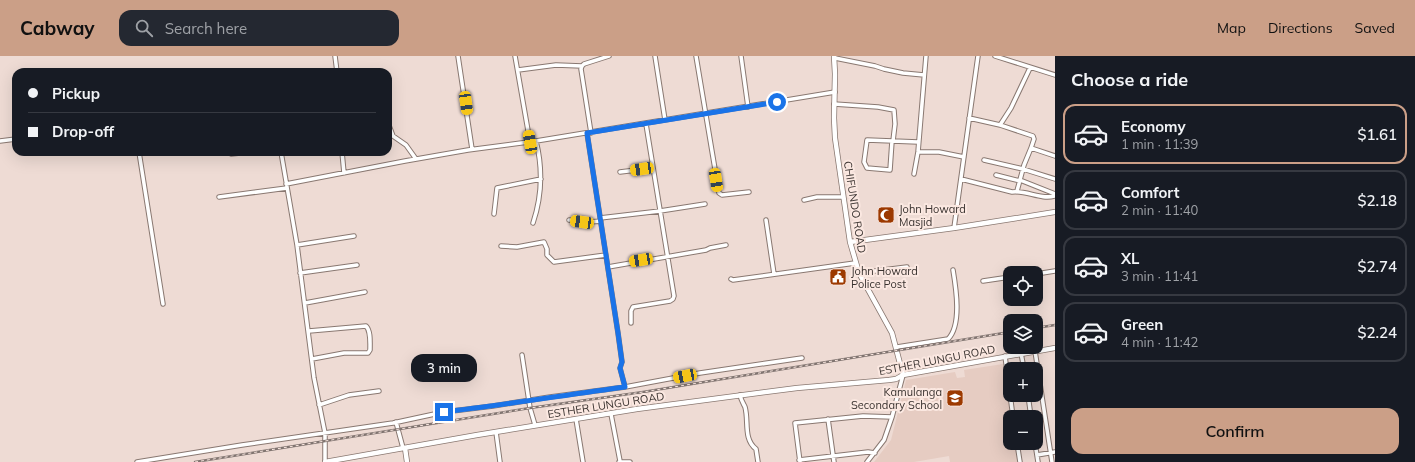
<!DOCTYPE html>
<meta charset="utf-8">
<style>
body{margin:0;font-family:Mulish,sans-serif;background:#242831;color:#f1f3f6;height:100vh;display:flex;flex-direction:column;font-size:15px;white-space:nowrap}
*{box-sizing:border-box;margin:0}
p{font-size:13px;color:#9ea1a6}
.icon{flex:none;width:22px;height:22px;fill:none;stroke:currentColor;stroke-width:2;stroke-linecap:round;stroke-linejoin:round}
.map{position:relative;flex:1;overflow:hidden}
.sheet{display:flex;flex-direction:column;background:#171b24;width:360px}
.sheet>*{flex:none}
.top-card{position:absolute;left:12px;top:12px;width:380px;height:88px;border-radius:12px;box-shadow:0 4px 16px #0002;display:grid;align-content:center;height:88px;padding:0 16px;background:#171b24}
.tools{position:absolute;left:1003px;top:210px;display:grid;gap:8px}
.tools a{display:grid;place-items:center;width:40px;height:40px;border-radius:8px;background:#171b24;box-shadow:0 4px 16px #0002;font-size:20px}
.end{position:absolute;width:18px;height:18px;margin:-9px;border:5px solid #1a73e8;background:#fff;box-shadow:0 0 0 2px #fff}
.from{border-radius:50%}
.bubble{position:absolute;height:28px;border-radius:12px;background:#171b24;box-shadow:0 4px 16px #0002;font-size:13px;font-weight:600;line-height:28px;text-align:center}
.car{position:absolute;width:12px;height:24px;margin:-12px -6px;border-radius:5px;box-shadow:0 0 3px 1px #0007;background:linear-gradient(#f5c518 24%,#345 0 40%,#f5c518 0 76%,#345 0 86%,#f5c518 0)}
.top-card b{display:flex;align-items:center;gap:14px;height:38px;font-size:15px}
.top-card b+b{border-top:1px solid #363941}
.top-card i{width:10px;height:10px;background:#f1f3f6}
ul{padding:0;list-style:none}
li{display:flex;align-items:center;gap:12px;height:60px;margin:0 8px 6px;padding:0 8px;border:2px solid #363941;border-radius:12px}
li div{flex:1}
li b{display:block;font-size:15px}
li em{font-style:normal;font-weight:600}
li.on{border-color:#cb9f87}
li>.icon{width:36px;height:36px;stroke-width:1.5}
h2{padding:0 16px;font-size:18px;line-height:48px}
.action{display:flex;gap:8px;margin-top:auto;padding:8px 16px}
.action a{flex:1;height:46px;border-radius:12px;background:#cb9f87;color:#111;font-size:16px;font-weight:600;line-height:46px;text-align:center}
header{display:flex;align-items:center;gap:24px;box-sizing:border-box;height:56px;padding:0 20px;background:#cb9f87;color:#111}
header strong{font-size:19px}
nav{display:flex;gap:22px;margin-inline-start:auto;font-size:14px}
.search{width:280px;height:36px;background:#242831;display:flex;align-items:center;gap:10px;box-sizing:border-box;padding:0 14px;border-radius:12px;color:#9ea1a6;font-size:15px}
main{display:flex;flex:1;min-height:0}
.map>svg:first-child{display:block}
.built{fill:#e6ccc2}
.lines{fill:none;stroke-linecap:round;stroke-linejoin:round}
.minor-casing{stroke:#897871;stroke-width:5.5}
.tertiary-casing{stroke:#897871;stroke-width:6}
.minor{stroke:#fff;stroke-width:3.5}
.tertiary{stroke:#fff;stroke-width:4.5}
.rail-casing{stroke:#807470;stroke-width:2.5}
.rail{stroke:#fbe8e1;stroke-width:1;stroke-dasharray:3;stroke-linecap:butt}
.route{stroke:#1a73e8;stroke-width:5}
.labels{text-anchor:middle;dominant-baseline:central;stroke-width:4;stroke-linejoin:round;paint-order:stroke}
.street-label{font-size:11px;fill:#39322f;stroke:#fbe8e1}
.poi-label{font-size:11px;fill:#39322f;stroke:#fbe8e1;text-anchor:start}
</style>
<header>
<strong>Cabway</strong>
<div class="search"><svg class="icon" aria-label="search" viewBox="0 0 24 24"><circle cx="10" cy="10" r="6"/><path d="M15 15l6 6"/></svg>Search here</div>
<nav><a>Map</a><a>Directions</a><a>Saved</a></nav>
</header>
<main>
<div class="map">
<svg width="1055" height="406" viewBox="0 0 1055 406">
<rect width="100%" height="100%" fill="#eedbd4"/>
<!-- built -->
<path class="built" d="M1003,308L1012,361H1010V387H1016L1019,406H950L949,400L914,406H874L891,384L906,324L955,316L957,322L965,321L964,314Z"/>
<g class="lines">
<!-- minor casing -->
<g class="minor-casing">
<path id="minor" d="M335,0L337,16
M458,0L472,93
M515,0L530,86
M655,0L665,64
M696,0L719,137L722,139L749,136
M741,0L748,51
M995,0L1055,19
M835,2L875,10L884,13L903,17L924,19
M582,10L581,13L591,77
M518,14L556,9L582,10L584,8L609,0
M834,48L878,51L894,54L895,68L893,85
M969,62L1000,69L1011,52L1030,12
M388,67L393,80L406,89L416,103
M1000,69L1033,80L1034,83L1031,92L1055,100
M587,77L618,277L622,306L620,312L625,331
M0,85L16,83
M892,85L890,114L867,112L864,106L867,84L918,86
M139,96L163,248
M281,96L297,189L314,322L325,377V406
M342,96L344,117
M918,96H939L964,101
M231,98L250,96
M984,104L1023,113L1055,123
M620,116L653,112
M914,118L918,96L926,0
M996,119L1020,125
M961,123L1012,136C1027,134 1040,144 1055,140
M1020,124L1055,138
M286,128L405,105L468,94L536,85L835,36
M1017,135L1024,109L1031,92
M219,141L287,132
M804,144L817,141H843
M494,158L497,132L541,123
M600,162L660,155L705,148
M569,164L590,166L601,165
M766,164L774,218
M533,167C542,140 543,113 536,85
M954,172L978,0
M297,189L354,180
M501,190L517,191L544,186L547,193V199L554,206L606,199
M608,211L706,194L710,192L726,189
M300,217L357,209
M859,217L907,211
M1036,218L1055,215
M731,223L733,224L855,207
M983,225L1010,221
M305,247L365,236
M631,267V255L633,251L670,245L673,243L674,240L646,68
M309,275L366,270C371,275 370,286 370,294L368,297H344L312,303
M897,291L948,283C962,269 956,232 953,214
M1035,295L1052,406
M1021,297L1024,313
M522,299L530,352L535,369
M1005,300L1013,361
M740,339C741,344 743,347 745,351C749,365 743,383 756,393L758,406
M1028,339L1031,361
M319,349L349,339L379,335
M611,358L620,405
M576,363L583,406
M828,363L834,406
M396,366L403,392
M496,376L500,406
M1017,387L1020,406
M1035,387L1038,406
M1037,399L1055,396
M799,404L868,396L875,397
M137,406L242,389L393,367L444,356L493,350L550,341L625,331L700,317L802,302
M619,406H630
M800,406L795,367L863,360L892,361
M867,406L884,384L892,361L903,319"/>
</g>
<!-- tertiary casing -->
<g class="tertiary-casing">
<path id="tertiary" d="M834,0L835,18L834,62L835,82L850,186L859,217L892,277L903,319
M850,186L954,172L1055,156
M405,392L407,406
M325,406L477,379L637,353L797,332L889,324L896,323L903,319L1055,292"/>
</g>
<!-- minor -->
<use href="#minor" class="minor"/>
<!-- tertiary -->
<use href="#tertiary" class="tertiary"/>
<!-- rail casing -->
<g class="rail-casing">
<path id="rail" d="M1036,272L1055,269
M195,406L530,352L643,336L1010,276"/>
</g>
<!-- rail -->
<use href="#rail" class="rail"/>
</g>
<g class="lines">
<!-- route -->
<path class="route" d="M444,356C504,349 565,339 625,331L620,312L622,306L618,277L587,77L777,46"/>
</g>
<!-- icons -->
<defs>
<g id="mosque-square" transform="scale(0.9)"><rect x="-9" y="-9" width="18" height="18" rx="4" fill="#9c3900" stroke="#fbe8e1"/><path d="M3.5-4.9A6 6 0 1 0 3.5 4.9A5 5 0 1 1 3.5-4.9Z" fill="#fff"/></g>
<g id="civic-square" transform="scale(0.9)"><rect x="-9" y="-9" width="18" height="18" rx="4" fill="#9c3900" stroke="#fbe8e1"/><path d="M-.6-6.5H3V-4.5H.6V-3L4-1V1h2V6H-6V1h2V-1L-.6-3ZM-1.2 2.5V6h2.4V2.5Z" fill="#fff"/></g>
<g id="school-square" transform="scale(0.9)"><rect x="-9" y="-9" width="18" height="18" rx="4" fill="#9c3900" stroke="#fbe8e1"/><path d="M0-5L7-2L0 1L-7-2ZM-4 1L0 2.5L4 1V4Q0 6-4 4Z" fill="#fff"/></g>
</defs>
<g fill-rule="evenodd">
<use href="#mosque-square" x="886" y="159"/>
<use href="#civic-square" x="838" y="221"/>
<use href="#school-square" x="955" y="342"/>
</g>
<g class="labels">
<!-- street labels -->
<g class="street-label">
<text transform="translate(855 151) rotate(81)">CHIFUNDO ROAD</text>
<text transform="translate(937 304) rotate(-11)">ESTHER LUNGU ROAD</text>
<text transform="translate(606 349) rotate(-9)">ESTHER LUNGU ROAD</text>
</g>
<!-- poi labels -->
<g class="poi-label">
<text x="899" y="153">John Howard<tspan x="899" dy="13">Masjid</tspan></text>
<text x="851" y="215">John Howard<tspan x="851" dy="13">Police Post</tspan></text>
<text x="942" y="336" text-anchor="end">Kamulanga<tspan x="942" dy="13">Secondary School</tspan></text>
</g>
</g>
</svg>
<div class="tools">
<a><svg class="icon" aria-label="locate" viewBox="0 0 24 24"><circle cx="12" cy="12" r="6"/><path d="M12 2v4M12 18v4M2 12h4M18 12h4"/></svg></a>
<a><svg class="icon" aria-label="layers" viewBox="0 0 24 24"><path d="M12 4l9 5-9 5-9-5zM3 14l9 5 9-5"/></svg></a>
<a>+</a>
<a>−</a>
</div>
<i class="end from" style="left:777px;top:46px"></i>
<i class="end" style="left:444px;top:356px"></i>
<div class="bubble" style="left:411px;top:298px;width:66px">3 min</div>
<i class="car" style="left:466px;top:47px;rotate:172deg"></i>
<i class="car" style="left:530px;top:86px;rotate:350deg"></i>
<i class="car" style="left:642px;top:113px;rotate:262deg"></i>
<i class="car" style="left:716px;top:124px;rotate:171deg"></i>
<i class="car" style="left:582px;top:166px;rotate:278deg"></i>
<i class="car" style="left:641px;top:204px;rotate:261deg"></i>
<i class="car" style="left:685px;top:320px;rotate:259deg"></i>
<div class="top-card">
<b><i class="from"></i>Pickup</b>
<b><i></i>Drop-off</b>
</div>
</div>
<section class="sheet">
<h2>Choose a ride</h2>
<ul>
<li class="on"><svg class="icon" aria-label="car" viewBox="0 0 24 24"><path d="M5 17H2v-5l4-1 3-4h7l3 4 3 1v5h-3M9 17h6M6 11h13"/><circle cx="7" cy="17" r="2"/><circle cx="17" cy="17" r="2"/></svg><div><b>Economy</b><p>1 min · 11:39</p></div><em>$1.61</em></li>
<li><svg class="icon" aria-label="car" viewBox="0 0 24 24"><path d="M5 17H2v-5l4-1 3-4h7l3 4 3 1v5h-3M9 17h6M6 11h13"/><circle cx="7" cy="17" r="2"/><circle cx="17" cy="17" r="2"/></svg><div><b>Comfort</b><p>2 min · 11:40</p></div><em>$2.18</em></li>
<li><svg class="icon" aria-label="car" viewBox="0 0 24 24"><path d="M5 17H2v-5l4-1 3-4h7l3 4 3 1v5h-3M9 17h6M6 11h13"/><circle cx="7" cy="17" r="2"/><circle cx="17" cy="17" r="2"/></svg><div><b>XL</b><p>3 min · 11:41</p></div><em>$2.74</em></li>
<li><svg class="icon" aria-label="car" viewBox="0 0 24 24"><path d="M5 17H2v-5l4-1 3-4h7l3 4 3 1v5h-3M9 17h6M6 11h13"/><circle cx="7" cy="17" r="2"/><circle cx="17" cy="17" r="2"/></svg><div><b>Green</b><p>4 min · 11:42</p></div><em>$2.24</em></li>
</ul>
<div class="action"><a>Confirm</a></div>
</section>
</main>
